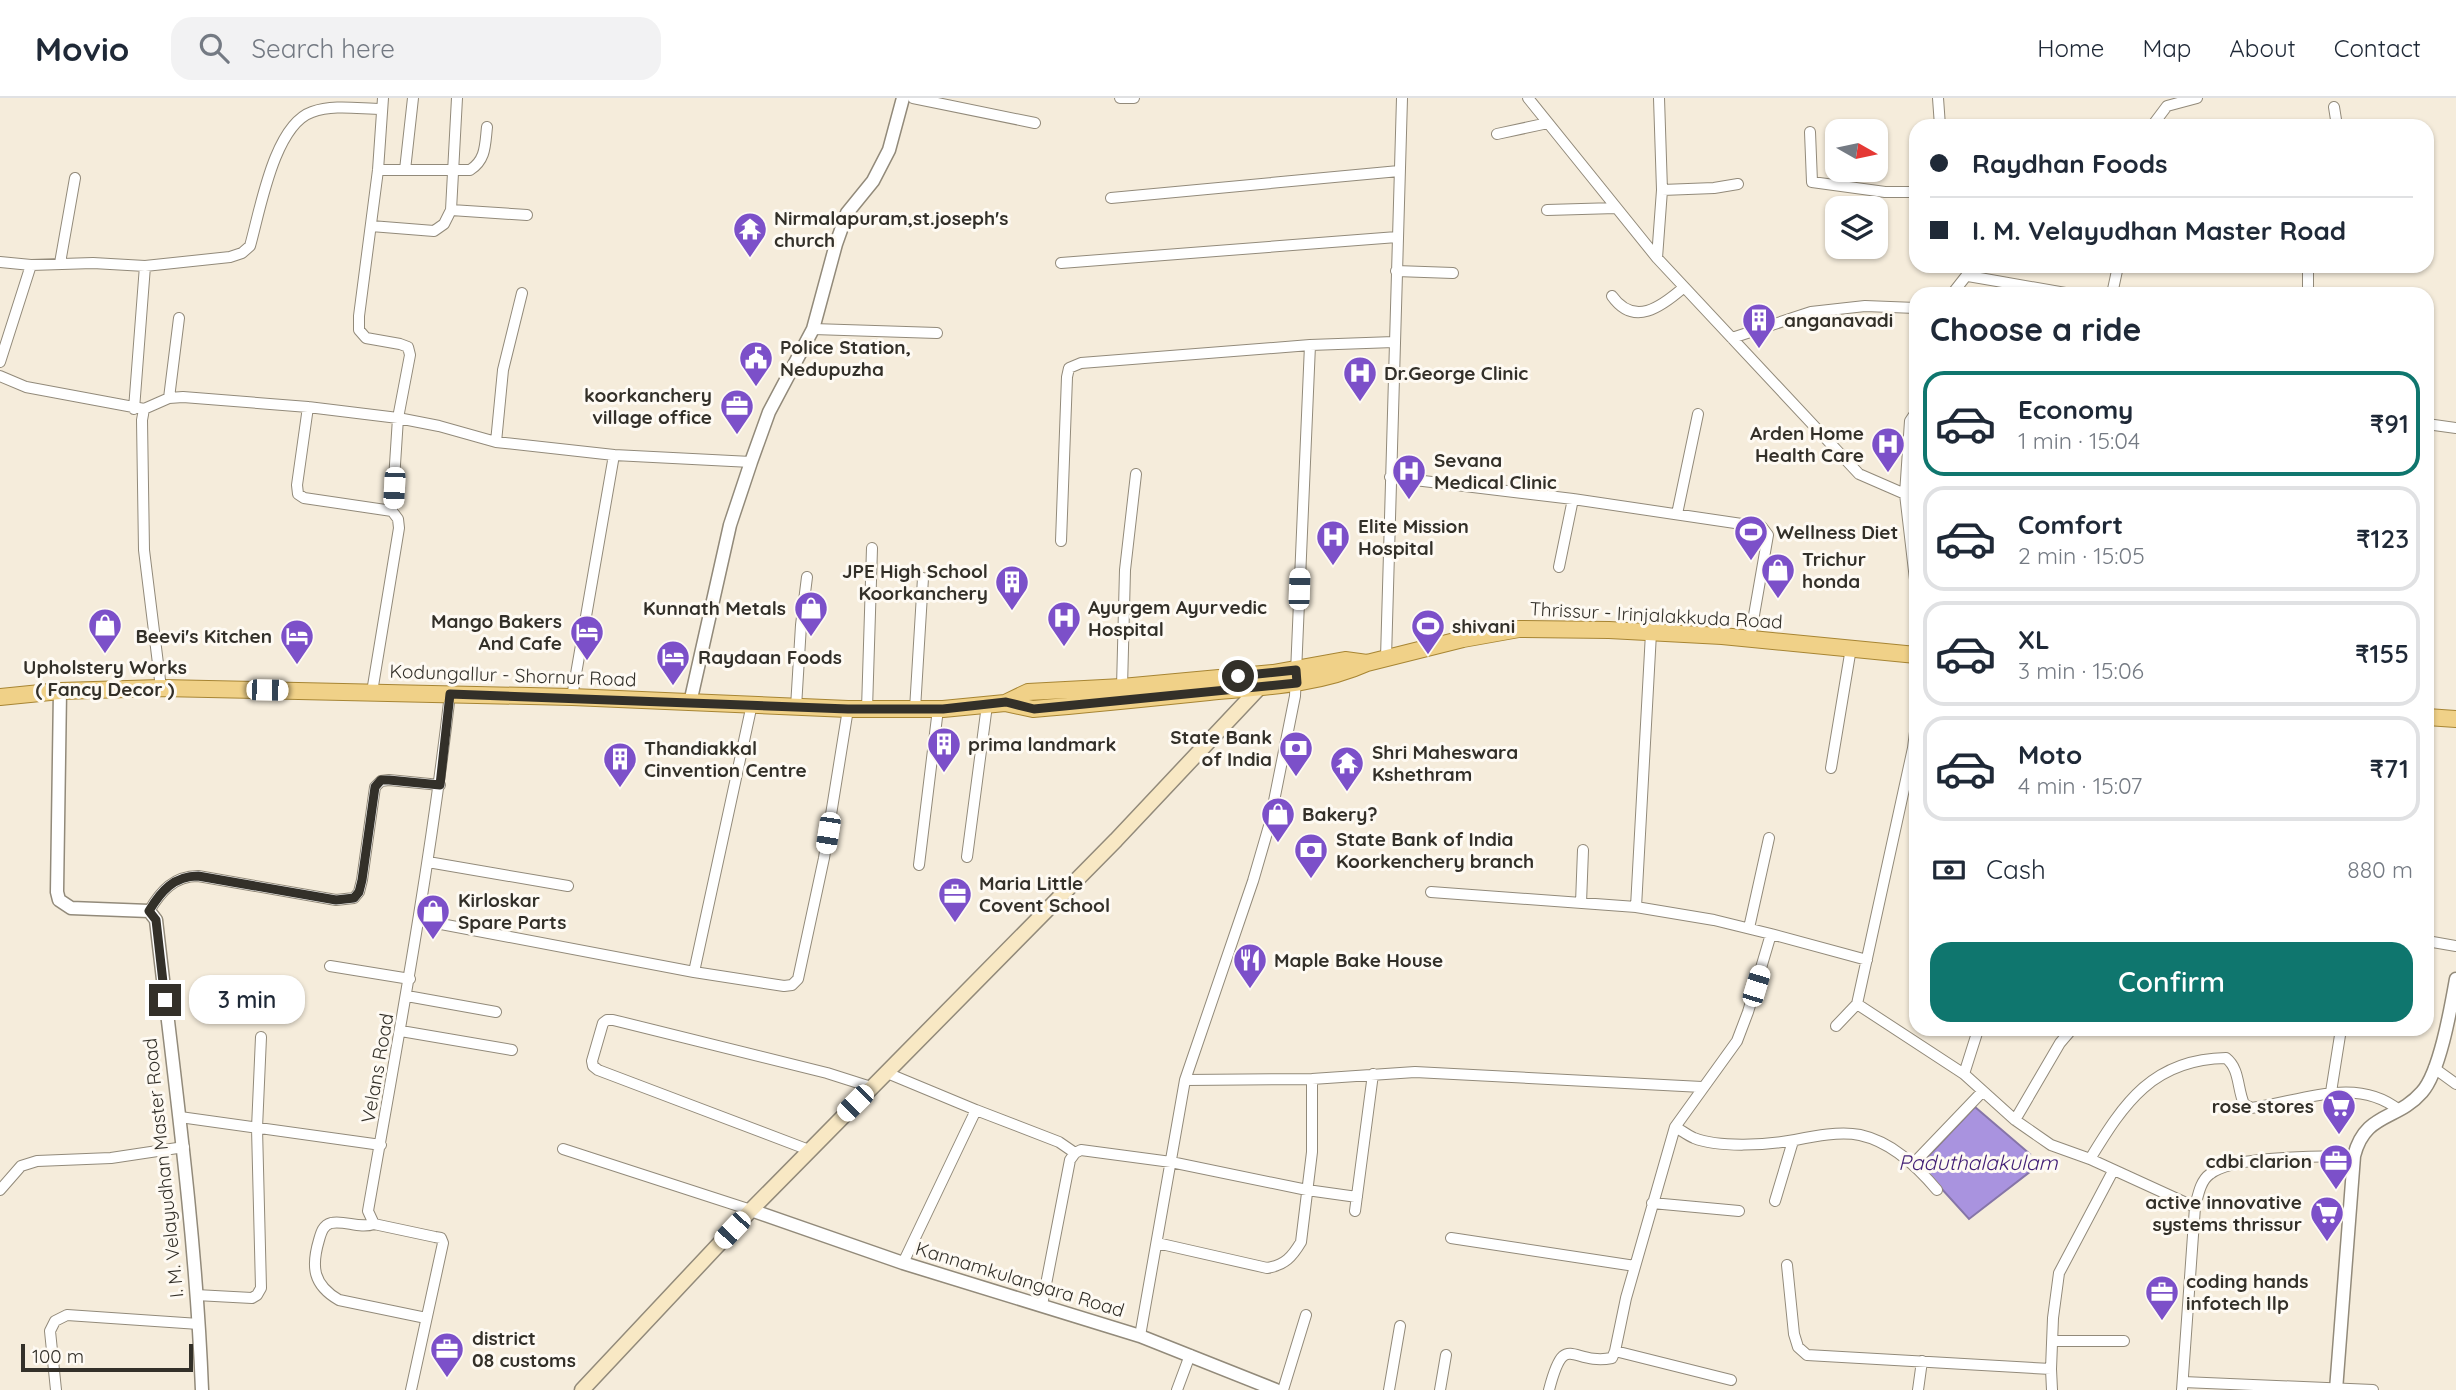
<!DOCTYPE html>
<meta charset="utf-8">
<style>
body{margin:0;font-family:Quicksand,sans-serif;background:#f2f2f3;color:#1f2937;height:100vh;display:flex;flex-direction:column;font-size:26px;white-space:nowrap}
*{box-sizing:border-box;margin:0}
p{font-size:23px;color:#747a83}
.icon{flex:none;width:38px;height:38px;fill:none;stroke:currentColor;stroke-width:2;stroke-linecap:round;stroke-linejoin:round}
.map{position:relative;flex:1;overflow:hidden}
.drawer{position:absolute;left:1909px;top:189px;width:525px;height:749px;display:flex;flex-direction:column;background:#fff;border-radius:21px;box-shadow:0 2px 5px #0004}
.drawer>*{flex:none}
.hud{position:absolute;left:1909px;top:21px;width:525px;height:154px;border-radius:21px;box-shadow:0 2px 5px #0004;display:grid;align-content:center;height:154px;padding:0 21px;background:#fff}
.needle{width:46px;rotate:99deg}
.buttons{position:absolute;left:1825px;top:21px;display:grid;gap:14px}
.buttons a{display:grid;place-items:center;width:63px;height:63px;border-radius:14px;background:#fff;box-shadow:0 2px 5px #0004;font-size:35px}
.scale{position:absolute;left:21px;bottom:18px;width:172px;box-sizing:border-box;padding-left:7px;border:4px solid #333029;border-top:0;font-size:19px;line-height:24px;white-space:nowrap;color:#333029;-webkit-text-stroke:5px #fefaf3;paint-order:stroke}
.end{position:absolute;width:32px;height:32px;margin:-16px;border:9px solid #333029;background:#fff;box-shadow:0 0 0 4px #fff}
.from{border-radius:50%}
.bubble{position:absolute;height:49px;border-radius:21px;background:#fff;box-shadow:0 2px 5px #0004;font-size:23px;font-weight:600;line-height:49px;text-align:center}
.car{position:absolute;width:21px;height:42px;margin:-21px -10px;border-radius:9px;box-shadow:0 0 5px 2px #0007;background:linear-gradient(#fff 24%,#345 0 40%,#fff 0 76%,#345 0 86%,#fff 0)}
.hud b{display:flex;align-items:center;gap:24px;height:66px;font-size:26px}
.hud b+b{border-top:2px solid #e0e1e3}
.hud i{width:18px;height:18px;background:#1f2937}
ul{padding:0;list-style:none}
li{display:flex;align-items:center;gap:21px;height:105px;margin:0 14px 10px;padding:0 7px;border:4px solid #e0e1e3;border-radius:21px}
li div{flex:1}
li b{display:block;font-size:26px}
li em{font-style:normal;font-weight:600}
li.active{border-color:#0f766e}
li>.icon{width:63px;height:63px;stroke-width:1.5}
h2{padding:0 21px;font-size:32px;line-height:84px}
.pay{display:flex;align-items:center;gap:18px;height:77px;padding:0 21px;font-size:26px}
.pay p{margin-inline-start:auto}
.button{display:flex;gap:14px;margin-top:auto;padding:14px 21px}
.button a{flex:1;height:80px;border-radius:21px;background:#0f766e;color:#fff;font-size:28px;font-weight:600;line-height:80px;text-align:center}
header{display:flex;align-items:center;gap:42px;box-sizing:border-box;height:98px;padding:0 35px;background:#fff;border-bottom:2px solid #e0e1e3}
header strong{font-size:33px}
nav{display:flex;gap:38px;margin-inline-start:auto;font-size:24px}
.search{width:490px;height:63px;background:#f2f2f3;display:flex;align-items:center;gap:18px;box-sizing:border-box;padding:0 24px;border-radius:21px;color:#747a83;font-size:26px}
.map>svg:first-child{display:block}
.water{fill:#a993df;stroke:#8675a8;stroke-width:2}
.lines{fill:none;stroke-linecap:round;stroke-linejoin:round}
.minor-casing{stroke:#928a7a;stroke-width:12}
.tertiary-casing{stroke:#928a7a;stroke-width:15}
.secondary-casing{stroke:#928a7a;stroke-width:17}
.primary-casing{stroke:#a78533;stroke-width:18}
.minor{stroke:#fff;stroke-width:10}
.tertiary{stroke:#fff;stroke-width:12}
.secondary{stroke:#f8e8c4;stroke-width:14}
.primary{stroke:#f0d188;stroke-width:16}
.route{stroke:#333029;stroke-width:9}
.labels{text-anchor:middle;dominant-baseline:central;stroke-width:6;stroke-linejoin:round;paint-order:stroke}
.poi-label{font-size:19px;font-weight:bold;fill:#333029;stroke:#fefaf3;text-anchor:start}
.street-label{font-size:19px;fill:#333029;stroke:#fefaf3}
.water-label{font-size:21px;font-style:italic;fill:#411d75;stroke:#fefaf3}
</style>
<header>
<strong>Movio</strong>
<div class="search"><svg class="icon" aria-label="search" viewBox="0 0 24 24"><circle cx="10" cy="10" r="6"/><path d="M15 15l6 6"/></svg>Search here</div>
<nav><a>Home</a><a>Map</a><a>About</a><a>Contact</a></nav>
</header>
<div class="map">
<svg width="2456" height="1292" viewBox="0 0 2456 1292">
<rect width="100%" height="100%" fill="#f5ecdb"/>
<!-- water -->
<path class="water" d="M1975,1009L2030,1056L2023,1064L2031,1073L1969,1121L1920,1067Z"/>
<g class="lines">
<!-- minor casing -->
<g class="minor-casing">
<path id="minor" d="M913,0L1035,25
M1120,0H1134
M1528,0L1657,160L1859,376L1905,396L1916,490
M1938,0L1940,28
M2334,9L2337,28
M2152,28L2167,8L2197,0
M1810,34L1812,84L1885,94H1916
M1497,36L1548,25
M378,72H470C486,62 485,47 487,29
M405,72L413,0
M1662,92L1714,90L1738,86
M1111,100L1399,73
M451,112L527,117
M1547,112L1616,110
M371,128L434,133L444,126L451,112L457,0
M1657,160L1662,92L1659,0
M0,164L31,167
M60,165L75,80
M1061,165L1397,139
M2308,168V196
M1396,173L1453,175
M1968,178L2071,196
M1952,196L1974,168
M2112,196L2118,168
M1612,198C1634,229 1661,209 1683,190
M813,231L937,235
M1732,240L1811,214L1865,208L1916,210
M0,264L31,167L93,165L145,168L230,159L242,155L250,148C260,113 274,27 312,14C334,6 360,11 382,11
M0,278L26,289L144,311
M169,300L179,220
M308,309L297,387L298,396L304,400L392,413L398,320L410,257L408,249L400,246L366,240L359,232V218L378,72L383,0
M134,311L145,168
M2427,326L2456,330
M496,344L503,272L522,195
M1390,379L1573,401L1762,429L1768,437L1750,540
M1905,396L1910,323L1916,314
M1677,416L1698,316
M1061,443L1067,279L1069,270L1081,265L1310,247
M1559,469L1573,401
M1386,560L1402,0
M1122,589L1125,472L1136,376
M161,590L144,452L142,322L144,311L169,300L183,299L308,309L398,320L439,328L496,344L614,357
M372,594L399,430L398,421L392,413
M572,599L614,357L751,364
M796,609L801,527L807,479
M867,611L872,450
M915,611L923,480
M1916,626L1913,650L1857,906L1964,976L2015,1022
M1831,670L1851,550
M967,759L987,607
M428,764L568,788
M919,767L938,611
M1431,794L1636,809
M1581,805L1583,752
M149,813C161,793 174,778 198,778L336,802L354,800L359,794L362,782L375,689L381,683L389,682L440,687
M420,822L694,874L752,606
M1749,830L1769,740
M1771,836L1867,862
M2427,843L2456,848
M330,868L410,881
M694,874L784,888L792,887L798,881L824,760L848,611
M407,898L496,914
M1836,928L1857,906
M2072,931L2060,945L2015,1022L2051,1047L2090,1061L2195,1109C2198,1098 2200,1083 2210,1076C2234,1057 2322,1059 2354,1058
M401,933L512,952
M2434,970L2456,986
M887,975L976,1012L903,1165
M1964,976L1977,935
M1185,982L1312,981L1415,974L1702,989
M2331,994L2341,931
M976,1012L1059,1044L1075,1055
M180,1019L381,1047
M1675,1029C1681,1032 1687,1037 1694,1040C1719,1050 1768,1047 1795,1042C1815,1038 1840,1033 1860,1037C1892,1044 1917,1068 1937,1092
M563,1051L751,1112
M809,1052L598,972L593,968L592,963L603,925L607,922H613L827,975L871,989
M2090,1061C2124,1005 2153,961 2226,960C2240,971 2237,990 2244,1006L2251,1010C2300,1004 2356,977 2399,1012
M1914,1065L1983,993
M0,1092L21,1068L37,1063L111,1060L184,1049
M1775,1103L1793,1043
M1652,1105L1739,1113
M1355,1113L1373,976
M374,1126C359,1131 345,1122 331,1125C323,1127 321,1135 319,1142C311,1169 313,1187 339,1202L426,1220
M1451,1140L1635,1168
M1157,1145L1267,1170C1285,1167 1292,1159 1301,1144L1312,1054V981
M1787,1167L1794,1236L1798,1249L1807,1257L2051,1271L2052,1292
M196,1197L252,1200L257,1197L261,1190L257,1030L261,939
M1042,1207L1070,1062L1075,1055L1081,1052L1171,1064L1307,1092L1357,1099
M1140,1238L1185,982L1253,783L1269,728L1295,598L1310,247L1394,244
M2052,1243H2124
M1615,1253L1731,1282
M2051,1271L2053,1220L2059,1175L2113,1073
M2183,1284L2373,1292
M56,1292L50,1233L55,1223L67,1217L199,1226
M411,1292L443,1145L441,1140L435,1139L374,1126L368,1113C398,941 430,770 450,596
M1177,1292L1190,1257
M1283,1292L1306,1217
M1389,1292L1400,1228
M1440,1292L1446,1257
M1549,1292C1565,1230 1571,1268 1612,1260L1615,1253L1626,1200L1675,1029L1737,943L1748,914L1771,836L1714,822L1636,809L1651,535
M1918,1292L1922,1263
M2182,1292L2195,1109"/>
</g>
<!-- tertiary casing -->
<g class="tertiary-casing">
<path id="tertiary" d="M60,593L57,794L59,802L71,810L149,813L156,822C174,978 196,1135 202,1292
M690,605L730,427L751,364L769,314L813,231L836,146L847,115L873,83L889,52L903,0
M751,1112L903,1165L1140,1238L1276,1292
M2336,1292L2354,1058C2365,1014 2397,1023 2422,994C2440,974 2451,909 2456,881"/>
</g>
<!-- secondary casing -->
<g class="secondary-casing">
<path id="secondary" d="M582,1292L751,1112L1116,742L1260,589"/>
</g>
<!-- primary casing -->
<g class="primary-casing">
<path id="primary" d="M0,599L60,593L161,590L572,599L848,611H943L1005,605L1028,594L1122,589L1273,575L1345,562L1367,565L1463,541L1519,531L1609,532L1722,538L1916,557
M1005,605L1033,611C1092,606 1151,600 1209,594C1262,589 1318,587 1367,565
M2427,619L2456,621"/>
</g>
<!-- minor -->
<use href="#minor" class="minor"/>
<!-- tertiary -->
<use href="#tertiary" class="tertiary"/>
<!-- secondary -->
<use href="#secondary" class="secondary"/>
<!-- primary -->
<use href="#primary" class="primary"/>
</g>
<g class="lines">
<!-- route -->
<path class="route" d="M165,902L156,822L149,813C161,793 174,778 198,778L336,802L354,800L359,794L362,782L375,689L381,682H389L440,687L450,596L848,611H943L1006,604L1034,611L1297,585L1296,572L1238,578"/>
</g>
<!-- icons -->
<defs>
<g id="temple-pin" transform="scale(1.75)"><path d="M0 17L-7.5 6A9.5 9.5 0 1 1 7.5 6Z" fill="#7c50c9" stroke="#fefaf3"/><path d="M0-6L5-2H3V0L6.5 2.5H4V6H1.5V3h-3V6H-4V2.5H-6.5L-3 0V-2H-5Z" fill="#fff"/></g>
<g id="building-pin" transform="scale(1.75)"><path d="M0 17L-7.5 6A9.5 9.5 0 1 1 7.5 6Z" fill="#7c50c9" stroke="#fefaf3"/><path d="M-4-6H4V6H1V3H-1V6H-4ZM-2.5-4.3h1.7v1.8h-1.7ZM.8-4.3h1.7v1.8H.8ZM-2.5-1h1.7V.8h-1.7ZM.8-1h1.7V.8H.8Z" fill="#fff"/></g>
<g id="civic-pin" transform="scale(1.75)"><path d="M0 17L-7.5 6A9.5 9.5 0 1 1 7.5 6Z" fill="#7c50c9" stroke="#fefaf3"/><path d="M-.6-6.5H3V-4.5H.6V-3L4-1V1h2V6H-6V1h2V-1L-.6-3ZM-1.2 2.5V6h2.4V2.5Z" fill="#fff"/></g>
<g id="hospital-pin" transform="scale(1.75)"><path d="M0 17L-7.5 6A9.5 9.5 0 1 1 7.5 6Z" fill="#7c50c9" stroke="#fefaf3"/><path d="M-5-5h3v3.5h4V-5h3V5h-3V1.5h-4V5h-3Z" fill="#fff"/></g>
<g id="office-pin" transform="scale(1.75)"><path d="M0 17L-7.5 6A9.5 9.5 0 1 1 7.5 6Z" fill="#7c50c9" stroke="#fefaf3"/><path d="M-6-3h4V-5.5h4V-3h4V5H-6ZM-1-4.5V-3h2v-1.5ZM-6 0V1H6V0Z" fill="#fff"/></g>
<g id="stadium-pin" transform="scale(1.75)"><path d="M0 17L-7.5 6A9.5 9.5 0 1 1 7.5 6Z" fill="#7c50c9" stroke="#fefaf3"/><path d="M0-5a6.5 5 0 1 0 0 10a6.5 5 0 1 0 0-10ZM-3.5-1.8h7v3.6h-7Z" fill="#fff"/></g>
<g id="shop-pin" transform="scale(1.75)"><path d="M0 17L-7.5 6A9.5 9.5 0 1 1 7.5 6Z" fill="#7c50c9" stroke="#fefaf3"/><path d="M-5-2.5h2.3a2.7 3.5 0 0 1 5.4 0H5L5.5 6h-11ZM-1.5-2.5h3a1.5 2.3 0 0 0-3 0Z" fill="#fff"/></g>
<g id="hotel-pin" transform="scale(1.75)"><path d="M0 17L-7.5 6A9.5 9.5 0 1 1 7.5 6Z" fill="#7c50c9" stroke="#fefaf3"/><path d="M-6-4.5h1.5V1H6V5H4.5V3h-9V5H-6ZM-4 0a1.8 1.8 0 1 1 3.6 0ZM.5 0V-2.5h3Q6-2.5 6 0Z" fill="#fff"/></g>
<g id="bank-pin" transform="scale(1.75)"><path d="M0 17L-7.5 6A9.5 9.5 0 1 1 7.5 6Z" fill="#7c50c9" stroke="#fefaf3"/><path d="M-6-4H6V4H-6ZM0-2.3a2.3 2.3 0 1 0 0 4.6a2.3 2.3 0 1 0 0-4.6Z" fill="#fff"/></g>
<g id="restaurant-pin" transform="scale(1.75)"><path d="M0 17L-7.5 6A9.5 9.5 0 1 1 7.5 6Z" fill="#7c50c9" stroke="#fefaf3"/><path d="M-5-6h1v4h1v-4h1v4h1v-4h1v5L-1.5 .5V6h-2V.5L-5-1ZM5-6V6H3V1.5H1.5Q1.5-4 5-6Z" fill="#fff"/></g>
<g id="supermarket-pin" transform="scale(1.75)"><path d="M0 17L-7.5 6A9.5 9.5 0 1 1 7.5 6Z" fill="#7c50c9" stroke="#fefaf3"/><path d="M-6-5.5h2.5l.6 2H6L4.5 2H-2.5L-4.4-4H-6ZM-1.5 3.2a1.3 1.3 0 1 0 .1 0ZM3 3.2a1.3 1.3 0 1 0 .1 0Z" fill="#fff"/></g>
</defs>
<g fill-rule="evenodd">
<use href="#temple-pin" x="750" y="131"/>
<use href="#building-pin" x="1759" y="222"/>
<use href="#civic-pin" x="756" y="260"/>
<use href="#hospital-pin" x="1360" y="275"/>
<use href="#office-pin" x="737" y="308"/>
<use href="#hospital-pin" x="1888" y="346"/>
<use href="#hospital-pin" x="1409" y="373"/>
<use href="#stadium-pin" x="1751" y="434"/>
<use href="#hospital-pin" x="1333" y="439"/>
<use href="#shop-pin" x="1778" y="472"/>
<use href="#building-pin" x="1012" y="484"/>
<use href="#shop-pin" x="811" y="510"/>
<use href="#hospital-pin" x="1064" y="520"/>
<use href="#shop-pin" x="105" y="527"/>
<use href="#stadium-pin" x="1428" y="528"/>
<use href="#hotel-pin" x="587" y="534"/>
<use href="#hotel-pin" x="297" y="538"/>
<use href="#hotel-pin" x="673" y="559"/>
<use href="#building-pin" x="944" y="646"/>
<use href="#bank-pin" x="1296" y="650"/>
<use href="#building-pin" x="620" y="661"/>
<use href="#temple-pin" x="1347" y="665"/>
<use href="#shop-pin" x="1278" y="716"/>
<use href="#bank-pin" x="1311" y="752"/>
<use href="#office-pin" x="955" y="796"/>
<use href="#shop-pin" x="433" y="813"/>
<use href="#restaurant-pin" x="1250" y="862"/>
<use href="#supermarket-pin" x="2339" y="1008"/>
<use href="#office-pin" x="2336" y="1063"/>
<use href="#supermarket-pin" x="2327" y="1115"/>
<use href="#office-pin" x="2162" y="1194"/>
<use href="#office-pin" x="447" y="1251"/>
</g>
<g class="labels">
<!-- poi labels -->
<g class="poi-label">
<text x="774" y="120">Nirmalapuram,st.joseph's<tspan x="774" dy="22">church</tspan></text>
<text x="1784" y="222">anganavadi</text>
<text x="780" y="249">Police Station,<tspan x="780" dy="22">Nedupuzha</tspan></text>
<text x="1384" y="275">Dr.George Clinic</text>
<text x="712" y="297" text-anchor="end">koorkanchery<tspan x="712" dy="22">village office</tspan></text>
<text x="1864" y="335" text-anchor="end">Arden Home<tspan x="1864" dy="22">Health Care</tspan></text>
<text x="1434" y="362">Sevana<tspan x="1434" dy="22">Medical Clinic</tspan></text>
<text x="1358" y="428">Elite Mission<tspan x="1358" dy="22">Hospital</tspan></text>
<text x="1776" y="434">Wellness Diet</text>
<text x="1802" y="461">Trichur<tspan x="1802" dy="22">honda</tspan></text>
<text x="988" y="473" text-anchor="end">JPE High School<tspan x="988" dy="22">Koorkanchery</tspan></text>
<text x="1088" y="509">Ayurgem Ayurvedic<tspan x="1088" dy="22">Hospital</tspan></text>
<text x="786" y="510" text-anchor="end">Kunnath Metals</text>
<text x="562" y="523" text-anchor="end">Mango Bakers<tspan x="562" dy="22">And Cafe</tspan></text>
<text x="1452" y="528">shivani</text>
<text x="272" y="538" text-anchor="end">Beevi's Kitchen</text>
<text x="698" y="559">Raydaan Foods</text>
<text x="105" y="569" text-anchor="middle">Upholstery Works<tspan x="105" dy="22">( Fancy Decor )</tspan></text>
<text x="1272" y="639" text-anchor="end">State Bank<tspan x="1272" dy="22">of India</tspan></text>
<text x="968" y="646">prima landmark</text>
<text x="644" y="650">Thandiakkal<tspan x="644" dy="22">Cinvention Centre</tspan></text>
<text x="1372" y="654">Shri Maheswara<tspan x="1372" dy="22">Kshethram</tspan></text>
<text x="1302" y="716">Bakery?</text>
<text x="1336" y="741">State Bank of India<tspan x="1336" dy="22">Koorkenchery branch</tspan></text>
<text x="979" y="785">Maria Little<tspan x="979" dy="22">Covent School</tspan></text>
<text x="458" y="802">Kirloskar<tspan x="458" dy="22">Spare Parts</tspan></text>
<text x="1274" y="862">Maple Bake House</text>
<text x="2314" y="1008" text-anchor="end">rose stores</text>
<text x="2312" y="1063" text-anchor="end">cdbi clarion</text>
<text x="2302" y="1104" text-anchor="end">active innovative<tspan x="2302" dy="22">systems thrissur</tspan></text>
<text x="2186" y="1183">coding hands<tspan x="2186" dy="22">infotech llp</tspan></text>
<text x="472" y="1240">district<tspan x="472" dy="22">08 customs</tspan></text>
</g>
<!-- street labels -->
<g class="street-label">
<text transform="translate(1656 517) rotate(3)">Thrissur - Irinjalakkuda Road</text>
<text transform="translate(513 577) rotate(2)">Kodungallur - Shornur Road</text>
<text transform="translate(377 970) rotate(-80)">Velans Road</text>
<text transform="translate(163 1070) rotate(-96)">I. M. Velayudhan Master Road</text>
<text transform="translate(1020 1181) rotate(17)">Kannamkulangara Road</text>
</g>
<!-- water labels -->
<g class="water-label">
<text x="1978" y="1064">Paduthalakulam</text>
</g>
</g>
</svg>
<div class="buttons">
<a><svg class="needle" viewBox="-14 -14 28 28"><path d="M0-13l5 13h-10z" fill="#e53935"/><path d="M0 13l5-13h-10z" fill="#747a83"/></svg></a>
<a><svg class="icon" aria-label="layers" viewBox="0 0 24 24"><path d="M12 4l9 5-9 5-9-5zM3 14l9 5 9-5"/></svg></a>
</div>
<div class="scale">100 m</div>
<i class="end from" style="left:1238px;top:578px"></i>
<i class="end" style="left:165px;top:902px"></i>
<div class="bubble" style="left:189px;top:877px;width:116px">3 min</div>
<i class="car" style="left:394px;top:390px;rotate:183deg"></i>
<i class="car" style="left:1299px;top:491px;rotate:2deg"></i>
<i class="car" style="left:267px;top:592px;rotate:91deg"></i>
<i class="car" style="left:828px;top:735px;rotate:189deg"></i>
<i class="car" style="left:1756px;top:888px;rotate:17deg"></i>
<i class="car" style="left:855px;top:1005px;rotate:225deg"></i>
<i class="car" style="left:732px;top:1132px;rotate:223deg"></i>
<div class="hud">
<b><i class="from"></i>Raydhan Foods</b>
<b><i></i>I. M. Velayudhan Master Road</b>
</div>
<section class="drawer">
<h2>Choose a ride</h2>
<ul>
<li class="active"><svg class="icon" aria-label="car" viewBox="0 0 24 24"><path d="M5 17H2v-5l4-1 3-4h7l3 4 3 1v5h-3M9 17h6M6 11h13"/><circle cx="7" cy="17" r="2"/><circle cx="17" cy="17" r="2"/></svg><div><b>Economy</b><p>1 min · 15:04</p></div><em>₹91</em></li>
<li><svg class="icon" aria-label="car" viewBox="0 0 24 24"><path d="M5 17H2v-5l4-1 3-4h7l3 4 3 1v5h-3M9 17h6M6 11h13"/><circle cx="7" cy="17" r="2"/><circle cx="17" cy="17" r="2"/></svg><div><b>Comfort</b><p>2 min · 15:05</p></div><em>₹123</em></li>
<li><svg class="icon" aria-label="car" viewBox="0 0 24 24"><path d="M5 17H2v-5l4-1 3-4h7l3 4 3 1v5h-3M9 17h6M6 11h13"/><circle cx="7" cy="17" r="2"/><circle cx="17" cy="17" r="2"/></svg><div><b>XL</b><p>3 min · 15:06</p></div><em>₹155</em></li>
<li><svg class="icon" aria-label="car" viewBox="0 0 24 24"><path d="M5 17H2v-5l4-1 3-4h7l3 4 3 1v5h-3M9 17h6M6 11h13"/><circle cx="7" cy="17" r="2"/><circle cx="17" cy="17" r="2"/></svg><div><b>Moto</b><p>4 min · 15:07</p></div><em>₹71</em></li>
</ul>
<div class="pay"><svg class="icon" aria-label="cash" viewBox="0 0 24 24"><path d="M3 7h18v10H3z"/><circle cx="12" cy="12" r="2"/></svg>Cash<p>880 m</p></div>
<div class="button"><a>Confirm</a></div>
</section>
</div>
